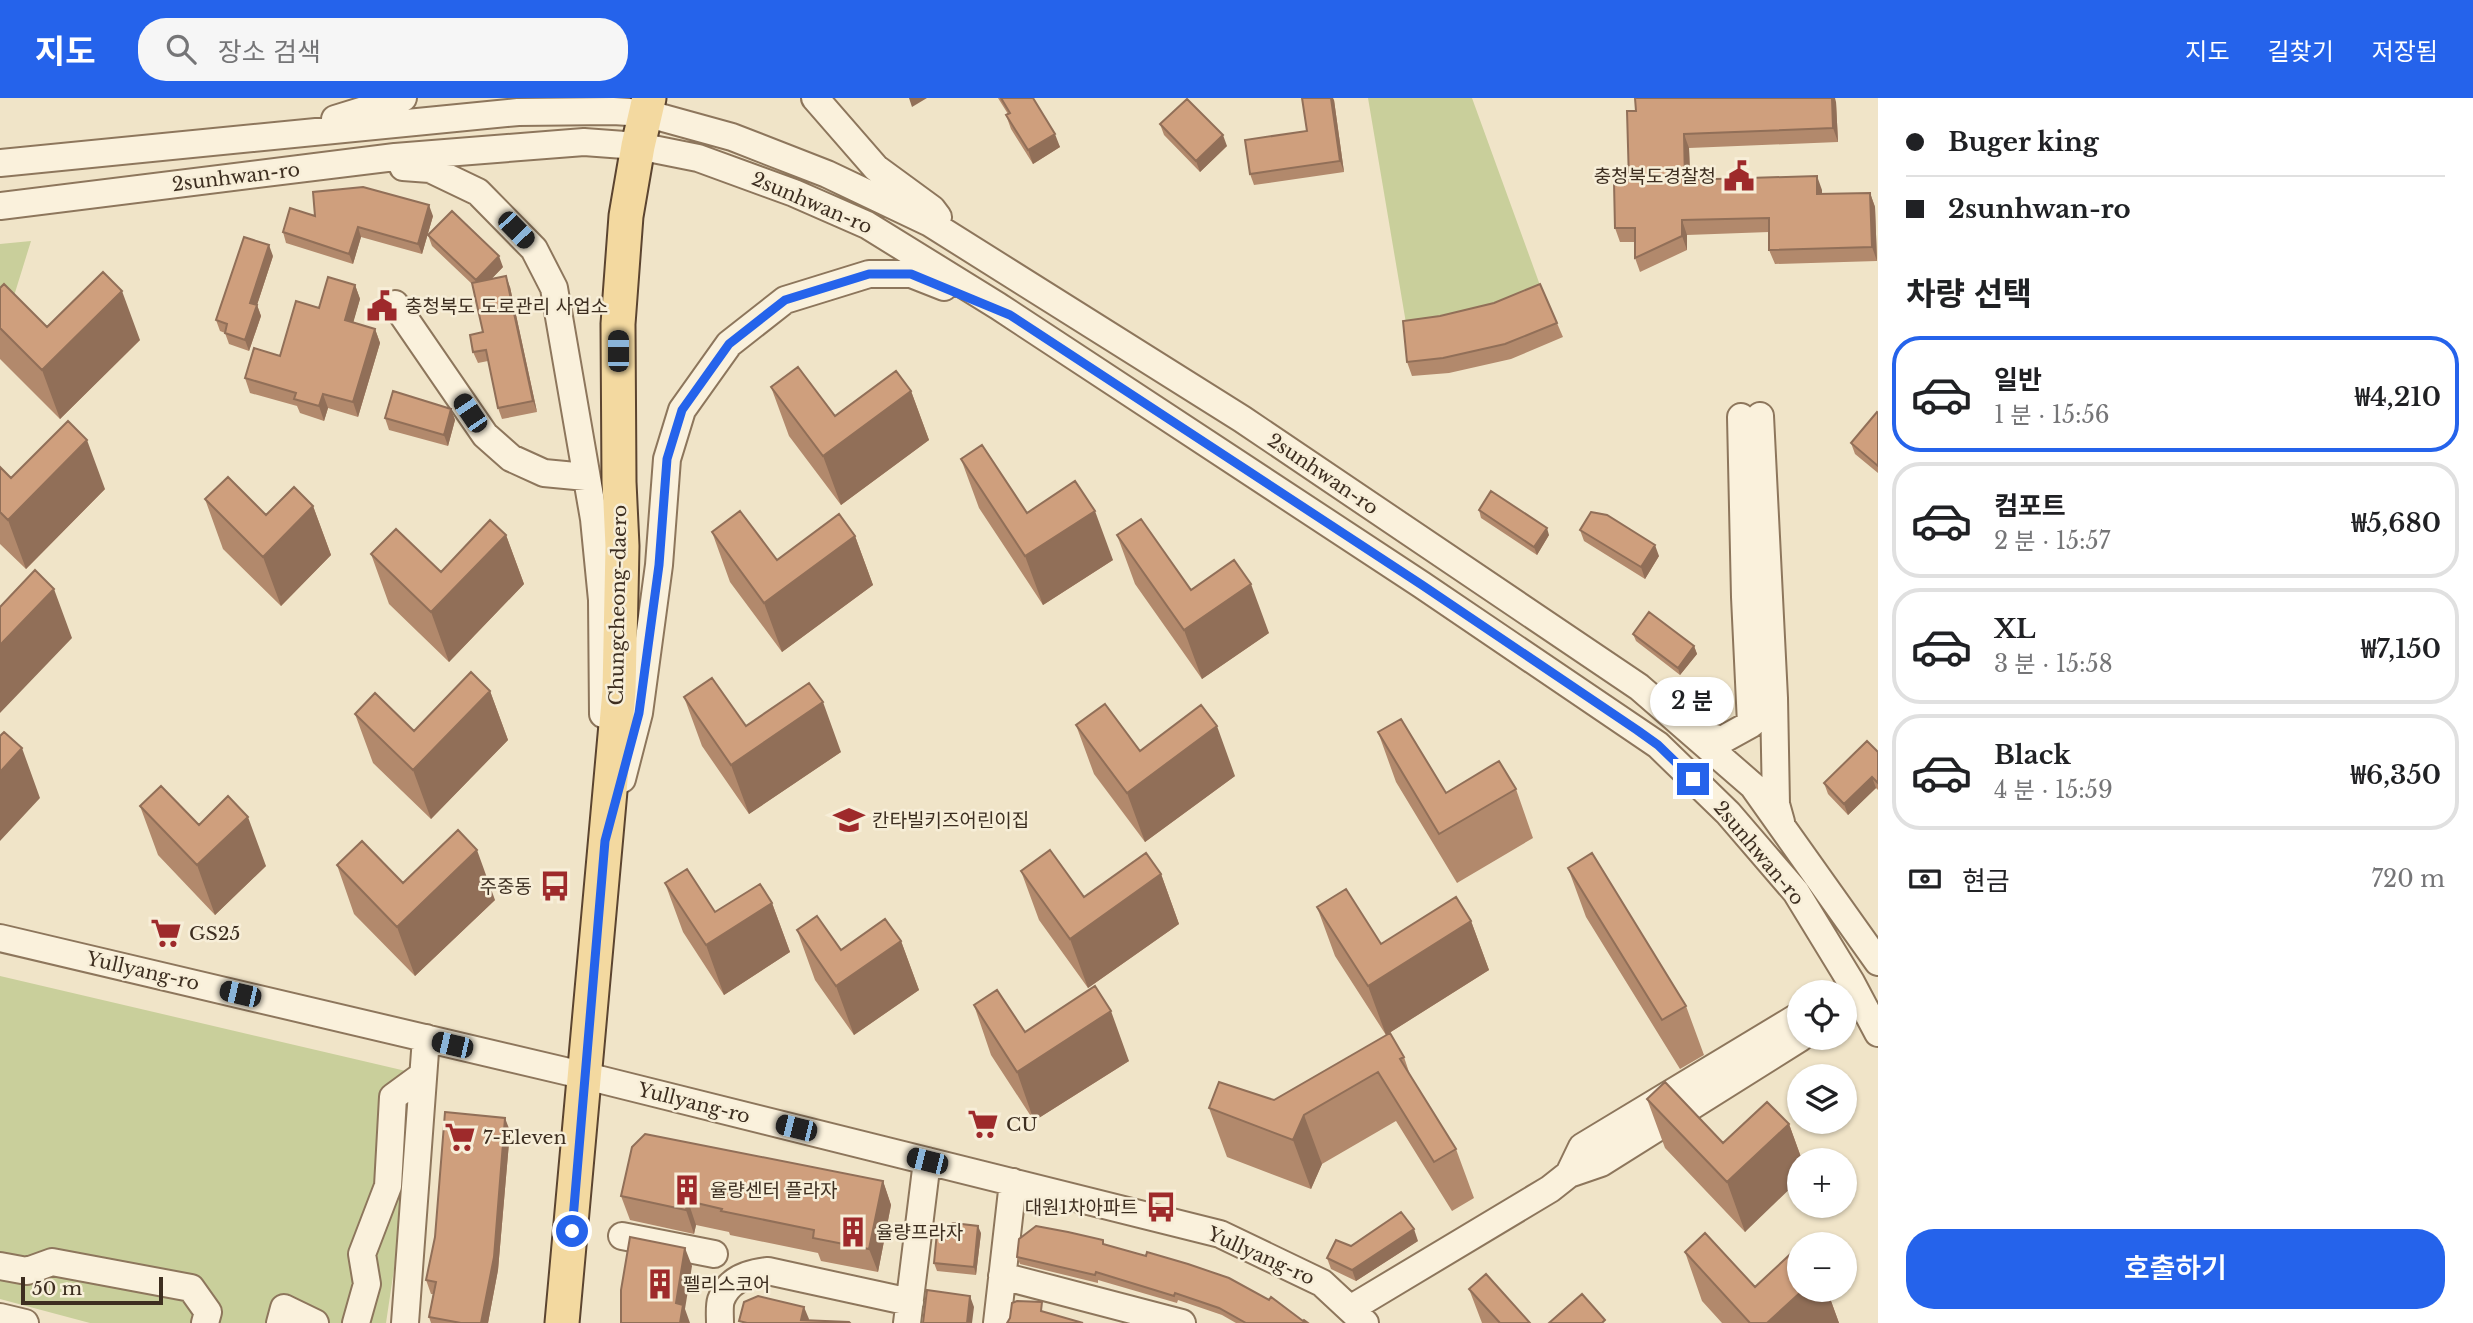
<!DOCTYPE html>
<html lang="ko">
<meta charset="utf-8">
<style>
body{margin:0;font-family:"Libre Baskerville","Noto Sans KR",serif;background:#f6f6f6;color:#202124;height:100vh;display:flex;flex-direction:column;font-size:26px;white-space:nowrap}
*{box-sizing:border-box;margin:0}
p{font-size:23px;color:#757577}
.icon{flex:none;width:38px;height:38px;fill:none;stroke:currentColor;stroke-width:2;stroke-linecap:round;stroke-linejoin:round}
.map{position:relative;flex:1;overflow:hidden}
.panel{display:flex;flex-direction:column;background:#fff;width:595px}
.panel>*{flex:none}
.banner{display:grid;align-content:center;height:154px;padding:0 28px;background:#fff}
.controls{position:absolute;left:1787px;top:882px;display:grid;gap:14px}
.controls a{display:grid;place-items:center;width:70px;height:70px;border-radius:50%;background:#fff;box-shadow:0 2px 5px #0004;font-size:35px}
.scale{position:absolute;left:21px;bottom:18px;width:142px;box-sizing:border-box;padding-left:7px;border:4px solid #3d2e20;border-top:0;font-size:19px;line-height:24px;white-space:nowrap;color:#3d2e20;-webkit-text-stroke:5px #f7eed8;paint-order:stroke}
.end{position:absolute;width:32px;height:32px;margin:-16px;border:9px solid #2563eb;background:#fff;box-shadow:0 0 0 4px #fff}
.from{border-radius:50%}
.bubble{position:absolute;height:49px;border-radius:24px;background:#fff;box-shadow:0 2px 5px #0004;font-size:23px;font-weight:600;line-height:49px;text-align:center}
.car{position:absolute;width:21px;height:42px;margin:-21px -10px;border-radius:9px;box-shadow:0 0 5px 2px #0007;background:linear-gradient(#222 24%,#8ab4d8 0 40%,#222 0 76%,#8ab4d8 0 86%,#222 0)}
.banner b{display:flex;align-items:center;gap:24px;height:66px;font-size:26px}
.banner b+b{border-top:2px solid #e0e0e0}
.banner i{width:18px;height:18px;background:#202124}
ul{padding:0;list-style:none}
li{display:flex;align-items:center;gap:21px;height:116px;margin:0 14px 10px;padding:0 14px;border:4px solid #e0e0e0;border-radius:28px}
li div{flex:1}
li b{display:block;font-size:26px}
li em{font-style:normal;font-weight:600}
li.active{border-color:#2563eb}
li>.icon{width:63px;height:63px;stroke-width:1.5}
h2{padding:0 28px;font-size:32px;line-height:84px}
.pay{display:flex;align-items:center;gap:18px;height:77px;padding:0 28px;font-size:26px}
.pay p{margin-inline-start:auto}
.primary-button{display:flex;gap:14px;margin-top:auto;padding:14px 28px}
.primary-button a{flex:1;height:80px;border-radius:28px;background:#2563eb;color:#fff;font-size:28px;font-weight:600;line-height:80px;text-align:center}
header{display:flex;align-items:center;gap:42px;box-sizing:border-box;height:98px;padding:0 35px;background:#2563eb;color:#fff}
header strong{font-size:33px}
nav{display:flex;gap:38px;margin-inline-start:auto;font-size:24px}
.search{width:490px;height:63px;background:#f6f6f6;display:flex;align-items:center;gap:18px;box-sizing:border-box;padding:0 24px;border-radius:28px;color:#757577;font-size:26px}
main{display:flex;flex:1;min-height:0}
.map>svg:first-child{display:block}
.green{fill:#c9cf9b}
.lines{fill:none;stroke-linecap:round;stroke-linejoin:round}
.minor-casing{stroke:#8d765c;stroke-width:30}
.major-casing{stroke:#5b4430;stroke-width:37}
.minor{stroke:#faf1dc;stroke-width:26}
.major{stroke:#f3d9a0;stroke-width:33}
.wall{fill:#b2896c}
.shaded-wall{fill:#916f58}
.building{fill:#cf9f7d;stroke:#916f58;stroke-width:2}
.route{stroke:#2563eb;stroke-width:9}
.labels{text-anchor:middle;dominant-baseline:central;stroke-width:5;stroke-linejoin:round;paint-order:stroke}
.poi-label{font-size:19px;fill:#3d2e20;stroke:#f7eed8;text-anchor:start}
.street-label{font-size:19px;fill:#3d2e20;stroke:#f7eed8}
</style>
<header>
<strong>지도</strong>
<div class="search"><svg class="icon" aria-label="search" viewBox="0 0 24 24"><circle cx="10" cy="10" r="6"/><path d="M15 15l6 6"/></svg>장소 검색</div>
<nav><a>지도</a><a>길찾기</a><a>저장됨</a></nav>
</header>
<main>
<div class="map">
<svg width="1878" height="1225" viewBox="0 0 1878 1225">
<rect width="100%" height="100%" fill="#f0e4c8"/>
<!-- green -->
<path class="green" d="M1368,0H1472L1545,201L1408,237Z
M31,143L0,243V146Z
M0,878L423,977L386,1225H90L0,1201Z"/>
<g class="lines">
<!-- minor casing -->
<g class="minor-casing">
<path id="minor" d="M815,0L876,70L932,111L938,119
M335,21L403,0
M0,65L518,14L613,13L645,15L732,39L827,76L930,125L1242,321L1639,589L1753,688L1878,864
M403,69L430,71L478,94L534,151L554,190L594,421L602,502L603,616
M0,108L395,59L584,44L638,48L698,60L794,95L867,127L998,208L1422,487L1658,647L1728,715L1796,794L1851,884L1878,935
M395,206L485,337L511,360L544,375L586,379
M1760,318L1774,600L1776,706L1781,724
M1694,634L1722,642L1751,626L1745,499L1741,319
M622,681L639,615L659,467L667,361L682,312L729,246L785,202L869,176H911L944,189
M0,840L586,978L1220,1136L1322,1185L1365,1225
M1569,1076L1582,1049L1799,918
M622,1138L714,1156
M0,1168L27,1173L52,1164L191,1190L208,1214L205,1225
M1002,1178L1182,1225
M1350,1211L1550,1091L1569,1076L1601,1065L1800,940
M0,1219L25,1225
M280,1225L284,1210L315,1225
M356,1225L367,1186L362,1156L388,1088L393,999L423,977
M405,1225L426,940
M720,1225C720,1218 719,1208 721,1202C728,1181 749,1175 768,1173L910,1204
M907,1225L927,1063
M997,1225L1013,1084"/>
</g>
<!-- major casing -->
<g class="major-casing">
<path id="major" d="M562,1225L619,593L622,448L619,384L618,226L626,118L638,48L649,0"/>
</g>
<!-- minor -->
<use href="#minor" class="minor"/>
<!-- major -->
<use href="#major" class="major"/>
</g>
<!-- wall -->
<path class="wall" d="M998,0H1033L1060,49L1033,66L1011,31L1006,17L1008,16Z
M1334,2L1344,74L1254,87L1250,76L1307,33Z
M1836,4L1838,44L1689,50L1690,81L1822,92V96L1870,95L1875,109L1877,163L1775,166L1769,152V134L1687,137V152L1640,174L1635,160V144H1620L1615,130L1629,83L1627,13Z
M1160,26L1227,48L1200,74L1164,37Z
M315,118H433L422,156L361,139L353,166L286,145L283,134Z
M428,137L503,169L491,181L510,189L537,314L502,321L498,310L488,263L478,265L473,254L483,234L472,186L432,148Z
M273,158L257,207L261,218L249,253L229,246L225,235L220,233L216,222Z
M355,187L360,201L353,224L375,231L380,245L358,319L328,310L324,323L300,315L297,308L250,295L245,280L280,258L319,210Z
M0,190L47,229L140,242L60,321L0,261Z
M1494,205L1557,225L1563,239L1511,261L1449,275L1412,278L1407,264L1440,218Z
M771,289L835,318L911,293L929,342L841,407L789,338Z
M451,311L455,322L448,348L389,332L385,320Z
M1878,315V375L1855,356L1851,345Z
M961,361L1027,415L1113,462L1043,507L979,410Z
M0,369L11,380L105,391L26,471L0,446Z
M205,401L266,417L313,408L331,457L281,508L223,451Z
M1479,412L1549,437L1537,457L1481,420Z
M1580,432L1659,458L1645,481L1584,443Z
M712,434L777,462L855,438L873,487L782,554L730,484Z
M506,437L524,486L449,564L389,506L371,456L441,474Z
M1117,437L1191,492L1269,535L1202,581L1135,486Z
M1633,536L1694,548L1697,556L1680,577L1636,543Z
M490,593L508,642L431,721L373,665L355,616L414,633Z
M684,599L746,628L841,654L749,716L702,648Z
M1076,627L1140,653L1235,678L1145,744L1094,676Z
M1378,634L1446,695L1516,691L1533,740L1457,785L1396,684Z
M1878,654V692L1876,690L1848,717L1828,696L1824,685Z
M140,708L199,727L266,768L215,817L158,757Z
M337,767L403,785L495,802L415,878L354,816Z
M1568,770L1686,908L1704,957L1680,971L1586,819Z
M1021,773L1084,799L1161,776L1179,826L1088,890L1039,822Z
M665,785L715,814L772,805L790,854L724,897L683,834Z
M1317,809L1381,846L1471,823L1489,872L1386,937L1335,858Z
M797,832L841,852L901,843L919,892L854,937L815,882Z
M974,907L1025,934L1129,963L1034,1023L991,957Z
M1404,959L1411,980L1456,1051L1474,1100L1452,1113L1396,1023L1322,1066L1311,1091L1227,1059L1209,1010L1274,1002Z
M1647,1001L1723,1045L1789,1026L1802,1062H1799L1745,1134L1665,1050Z
M510,1033L498,1172L488,1225H431L429,1219L433,1196H431L426,1182Z
M883,1083L891,1107L878,1174L821,1163L818,1155L730,1137L729,1134L696,1127L694,1136L630,1122L621,1098Z
M981,1135L976,1177L937,1173L934,1165Z
M1418,1143L1356,1183L1331,1171L1327,1160L1351,1148Z
M1105,1146L1303,1223L1308,1225H1236L1222,1217L1178,1202L1177,1205L1098,1182V1185L1020,1166L1017,1159Z
M1685,1154L1755,1189L1799,1192H1827L1839,1225H1722L1702,1203Z
M1469,1191L1530,1225H1482Z"/>
<!-- shaded-wall -->
<path class="shaded-wall" d="M909,0H927L912,9Z
M1331,0H1333L1334,2L1344,74L1340,63Z
M1832,0H1835L1836,4L1838,44L1833,30Z
M1055,36L1060,49L1033,66L1028,52Z
M1684,36L1689,50L1691,96L1685,82Z
M1223,37L1227,48L1200,74L1196,63Z
M1817,78L1822,92V111L1817,96Z
M1870,95L1875,109L1877,163L1872,149Z
M429,107L433,118L422,156L418,146Z
M1682,122L1687,137V152L1682,138Z
M358,129L361,139L353,166L349,156Z
M269,147L273,158L257,207L261,218L249,253L245,242L250,205Z
M499,158L503,169L480,193L476,182Z
M506,178L510,189L537,314L533,303Z
M355,187L360,201L350,236L345,222Z
M122,193L140,242L60,321L42,272Z
M375,231L380,245L358,319L353,304Z
M911,293L929,342L841,407L823,358Z
M323,296L328,310L324,323L319,308Z
M451,311L455,322L448,348L444,337Z
M87,342L105,391L26,471L8,422Z
M313,408L331,457L281,508L263,459Z
M1095,413L1113,462L1043,507L1025,458Z
M1547,430L1549,437L1537,457L1534,449Z
M506,437L524,486L449,564L431,514Z
M855,438L873,487L782,554L764,505Z
M1655,447L1659,458L1645,481L1641,469Z
M1251,486L1269,535L1202,581L1184,532Z
M54,491L72,540L0,615V547Z
M1694,548L1697,556L1680,577L1678,570Z
M490,593L508,642L431,721L413,672Z
M823,604L841,654L749,716L731,667Z
M1217,628L1235,678L1145,744L1127,695Z
M22,650L40,700L0,743V674Z
M1872,679L1876,690L1848,717L1844,706Z
M248,719L266,768L215,817L197,767Z
M477,752L495,802L415,878L397,829Z
M1161,776L1179,826L1088,890L1070,841Z
M772,805L790,854L724,897L706,847Z
M1471,823L1489,872L1386,937L1368,888Z
M901,843L919,892L854,937L836,888Z
M1111,913L1129,963L1034,1023L1017,974Z
M1304,1017L1322,1066L1311,1091L1293,1042Z
M505,1020L510,1033L498,1172L488,1225H481Z
M1789,1026L1802,1062H1799V1082L1745,1134L1727,1084Z
M883,1083L891,1107L878,1174L869,1151Z
M688,1103L696,1127L694,1136L686,1112Z
M978,1128L981,1135L976,1177L974,1169Z
M1414,1131L1418,1143L1356,1183L1352,1172Z
M685,1150L692,1168L685,1211L690,1225H680L676,1205Z
M1803,1192H1827L1839,1225H1767Z
M970,1198L974,1209L972,1225H967Z
M804,1209L809,1221L808,1225L801,1222Z"/>
<!-- building -->
<path class="building" d="M1001,0H1033L1055,36L1028,52L1006,17L1010,15Z
M1302,0H1331L1340,63L1250,76L1245,42L1307,33Z
M1635,0H1832L1833,30L1684,36L1685,82L1817,78V96L1870,95L1872,149L1769,152V120L1682,122V138L1635,160V130H1615L1614,84L1629,83L1627,13H1636Z
M1187,1L1223,37L1196,63L1160,26Z
M363,89L429,107L418,146L358,129L349,156L283,134L290,110L315,118L313,94Z
M452,113L499,158L476,182L428,137Z
M244,139L269,147L250,205L257,207L245,242L225,235L227,226L216,222Z
M103,174L122,193L42,272L0,230V190L4,186L47,229Z
M506,178L533,303L498,310L486,252L473,254L470,237L483,234L472,185Z
M328,179L355,187L345,222L375,231L353,304L323,296L319,308L294,301L296,295L245,280L254,250L280,258L296,203L319,210Z
M1540,186L1557,225L1505,246L1443,260L1407,264L1403,223L1440,218L1494,205Z
M798,269L835,318L896,273L911,293L823,358L771,289Z
M393,293L451,311L444,337L385,320Z
M1877,314L1878,315V368L1851,345Z
M68,323L87,342L8,422L0,414V369L11,380Z
M982,347L1027,415L1075,383L1095,413L1025,458L961,361Z
M228,379L266,417L294,389L313,408L263,459L205,401Z
M1491,393L1547,430L1534,449L1479,412Z
M740,413L777,462L839,416L855,438L764,505L712,434Z
M1591,414L1607,417L1655,447L1641,469L1580,432Z
M1141,421L1191,492L1234,462L1251,486L1184,532L1117,437Z
M490,422L506,437L431,514L371,456L396,431L441,474Z
M35,472L54,491L0,547V509Z
M1649,514L1694,548L1678,570L1633,536Z
M471,574L490,593L413,672L355,616L375,595L414,633Z
M712,580L746,628L809,585L823,604L731,667L684,599Z
M1105,606L1140,653L1201,607L1217,628L1127,695L1076,627Z
M1401,621L1446,695L1499,663L1516,691L1439,736L1378,634Z
M4,634L22,650L0,674V638Z
M1867,643L1878,654V685L1872,679L1844,706L1824,685Z
M161,688L199,727L228,698L248,719L197,767L140,708Z
M458,732L477,752L397,829L337,767L362,743L403,785Z
M1050,752L1084,799L1146,755L1161,776L1070,841L1021,773Z
M1592,755L1686,908L1662,922L1568,770Z
M687,771L715,814L760,786L772,805L706,847L665,785Z
M1346,791L1381,846L1456,799L1471,823L1368,888L1317,809Z
M817,818L841,852L885,821L901,843L836,888L797,832Z
M1095,888L1111,913L1017,974L974,907L997,892L1025,934Z
M1390,935L1404,959L1400,961L1456,1051L1434,1064L1378,974L1304,1017L1293,1042L1209,1010L1219,984L1274,1002Z
M1665,984L1723,1045L1767,1004L1789,1026L1727,1084L1647,1001Z
M445,1014L505,1020L494,1159L481,1225H461L429,1219L436,1184L426,1182L435,1139Z
M645,1036L883,1083L869,1151L813,1140L814,1132L721,1113L722,1111L688,1103L686,1112L621,1098L632,1049Z
M1401,1114L1414,1131L1352,1172L1327,1160L1336,1142L1351,1148Z
M953,1125L978,1128L974,1169L934,1165L937,1134Z
M1036,1128L1068,1134L1103,1142V1146L1146,1158L1147,1154L1188,1166L1229,1180L1269,1202L1271,1199L1303,1223L1304,1222L1308,1225H1246L1219,1210L1175,1195L1174,1198L1096,1174L1095,1177L1017,1159L1019,1141Z
M1705,1135L1755,1189L1797,1150L1799,1152V1192H1803L1767,1225H1750L1685,1154Z
M630,1139L685,1150L676,1205L683,1207L680,1225H621V1192Z
M1486,1176L1530,1225H1500L1469,1191Z
M927,1192L970,1198L967,1225H923Z
M1582,1196L1605,1222L1602,1225H1549Z
M758,1198L804,1209L801,1222L849,1224L850,1225H747L739,1223L744,1204Z
M1017,1203L1042,1204L1041,1213L1083,1225H1007L1010,1220L1012,1205Z"/>
<g class="lines">
<!-- route -->
<path class="route" d="M572,1133L605,743L639,615L659,467L667,361L682,312L729,246L785,202L869,176H911L1010,217L1422,487L1637,632L1658,647L1693,681"/>
</g>
<!-- icons -->
<defs>
<g id="civic-bare" transform="scale(2.415)"><path d="M-.6-6.5H3V-4.5H.6V-3L4-1V1h2V6H-6V1h2V-1L-.6-3ZM-1.2 2.5V6h2.4V2.5Z" fill="#9e2a2b" stroke="#f7eed8" stroke-width="2.5" paint-order="stroke"/></g>
<g id="school-bare" transform="scale(2.415)"><path d="M0-5L7-2L0 1L-7-2ZM-4 1L0 2.5L4 1V4Q0 6-4 4Z" fill="#9e2a2b" stroke="#f7eed8" stroke-width="2.5" paint-order="stroke"/></g>
<g id="bus-bare" transform="scale(2.415)"><path d="M-5-6H5V4H4V6H2V4H-2V6H-4V4H-5ZM-3.5-4V0h7V-4ZM-3.5 1.2v1.5H-2V1.2ZM2 1.2v1.5H3.5V1.2Z" fill="#9e2a2b" stroke="#f7eed8" stroke-width="2.5" paint-order="stroke"/></g>
<g id="supermarket-bare" transform="scale(2.415)"><path d="M-6-5.5h2.5l.6 2H6L4.5 2H-2.5L-4.4-4H-6ZM-1.5 3.2a1.3 1.3 0 1 0 .1 0ZM3 3.2a1.3 1.3 0 1 0 .1 0Z" fill="#9e2a2b" stroke="#f7eed8" stroke-width="2.5" paint-order="stroke"/></g>
<g id="building-bare" transform="scale(2.415)"><path d="M-4-6H4V6H1V3H-1V6H-4ZM-2.5-4.3h1.7v1.8h-1.7ZM.8-4.3h1.7v1.8H.8ZM-2.5-1h1.7V.8h-1.7ZM.8-1h1.7V.8H.8Z" fill="#9e2a2b" stroke="#f7eed8" stroke-width="2.5" paint-order="stroke"/></g>
</defs>
<g fill-rule="evenodd">
<use href="#civic-bare" x="1739" y="78"/>
<use href="#civic-bare" x="382" y="208"/>
<use href="#school-bare" x="849" y="722"/>
<use href="#bus-bare" x="555" y="788"/>
<use href="#supermarket-bare" x="166" y="835"/>
<use href="#supermarket-bare" x="983" y="1026"/>
<use href="#supermarket-bare" x="460" y="1039"/>
<use href="#building-bare" x="687" y="1092"/>
<use href="#bus-bare" x="1161" y="1109"/>
<use href="#building-bare" x="853" y="1134"/>
<use href="#building-bare" x="660" y="1186"/>
</g>
<g class="labels">
<!-- poi labels -->
<g class="poi-label">
<text x="1716" y="78" text-anchor="end">충청북도경찰청</text>
<text x="405" y="208">충청북도 도로관리 사업소</text>
<text x="872" y="722">칸타빌키즈어린이집</text>
<text x="532" y="788" text-anchor="end">주중동</text>
<text x="189" y="835">GS25</text>
<text x="1006" y="1026">CU</text>
<text x="483" y="1039">7-Eleven</text>
<text x="710" y="1092">율량센터 플라자</text>
<text x="1138" y="1109" text-anchor="end">대원1차아파트</text>
<text x="876" y="1134">율량프라자</text>
<text x="683" y="1186">펠리스코어</text>
</g>
<!-- street labels -->
<g class="street-label">
<text transform="translate(236 79) rotate(-7)">2sunhwan-ro</text>
<text transform="translate(812 105) rotate(23)">2sunhwan-ro</text>
<text transform="translate(1323 376) rotate(34)">2sunhwan-ro</text>
<text transform="translate(618 507) rotate(-89)">Chungcheong-daero</text>
<text transform="translate(1759 755) rotate(50)">2sunhwan-ro</text>
<text transform="translate(143 873) rotate(13)">Yullyang-ro</text>
<text transform="translate(694 1005) rotate(14)">Yullyang-ro</text>
<text transform="translate(1261 1158) rotate(24)">Yullyang-ro</text>
</g>
</g>
</svg>
<div class="controls">
<a><svg class="icon" aria-label="locate" viewBox="0 0 24 24"><circle cx="12" cy="12" r="6"/><path d="M12 2v4M12 18v4M2 12h4M18 12h4"/></svg></a>
<a><svg class="icon" aria-label="layers" viewBox="0 0 24 24"><path d="M12 4l9 5-9 5-9-5zM3 14l9 5 9-5"/></svg></a>
<a>+</a>
<a>−</a>
</div>
<div class="scale">50 m</div>
<i class="end from" style="left:572px;top:1133px"></i>
<i class="end" style="left:1693px;top:681px"></i>
<div class="bubble" style="left:1650px;top:579px;width:84px">2 분</div>
<i class="car" style="left:516px;top:132px;rotate:136deg"></i>
<i class="car" style="left:618px;top:253px;rotate:0deg"></i>
<i class="car" style="left:470px;top:315px;rotate:326deg"></i>
<i class="car" style="left:240px;top:896px;rotate:283deg"></i>
<i class="car" style="left:452px;top:947px;rotate:283deg"></i>
<i class="car" style="left:796px;top:1030px;rotate:284deg"></i>
<i class="car" style="left:927px;top:1063px;rotate:284deg"></i>
</div>
<section class="panel">
<div class="banner">
<b><i class="from"></i>Buger king</b>
<b><i></i>2sunhwan-ro</b>
</div>
<h2>차량 선택</h2>
<ul>
<li class="active"><svg class="icon" aria-label="car" viewBox="0 0 24 24"><path d="M5 17H2v-5l4-1 3-4h7l3 4 3 1v5h-3M9 17h6M6 11h13"/><circle cx="7" cy="17" r="2"/><circle cx="17" cy="17" r="2"/></svg><div><b>일반</b><p>1 분 · 15:56</p></div><em>₩4,210</em></li>
<li><svg class="icon" aria-label="car" viewBox="0 0 24 24"><path d="M5 17H2v-5l4-1 3-4h7l3 4 3 1v5h-3M9 17h6M6 11h13"/><circle cx="7" cy="17" r="2"/><circle cx="17" cy="17" r="2"/></svg><div><b>컴포트</b><p>2 분 · 15:57</p></div><em>₩5,680</em></li>
<li><svg class="icon" aria-label="car" viewBox="0 0 24 24"><path d="M5 17H2v-5l4-1 3-4h7l3 4 3 1v5h-3M9 17h6M6 11h13"/><circle cx="7" cy="17" r="2"/><circle cx="17" cy="17" r="2"/></svg><div><b>XL</b><p>3 분 · 15:58</p></div><em>₩7,150</em></li>
<li><svg class="icon" aria-label="car" viewBox="0 0 24 24"><path d="M5 17H2v-5l4-1 3-4h7l3 4 3 1v5h-3M9 17h6M6 11h13"/><circle cx="7" cy="17" r="2"/><circle cx="17" cy="17" r="2"/></svg><div><b>Black</b><p>4 분 · 15:59</p></div><em>₩6,350</em></li>
</ul>
<div class="pay"><svg class="icon" aria-label="cash" viewBox="0 0 24 24"><path d="M3 7h18v10H3z"/><circle cx="12" cy="12" r="2"/></svg>현금<p>720 m</p></div>
<div class="primary-button"><a>호출하기</a></div>
</section>
</main>
